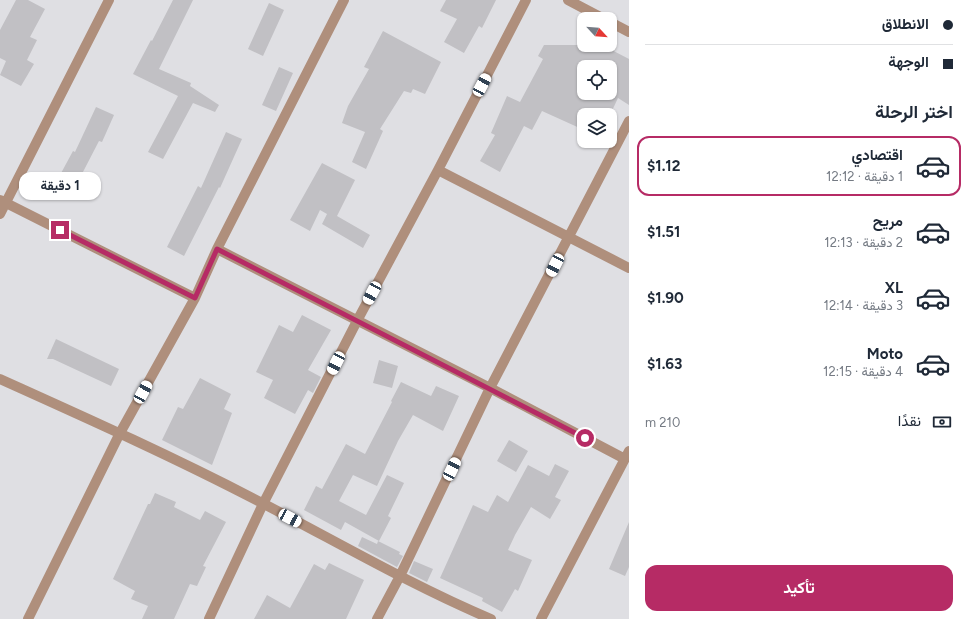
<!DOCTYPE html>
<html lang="ar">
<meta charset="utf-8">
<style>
body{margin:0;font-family:Figtree,Vazirmatn,sans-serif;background:#f2f2f3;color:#1f2937;direction:rtl;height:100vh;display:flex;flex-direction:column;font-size:15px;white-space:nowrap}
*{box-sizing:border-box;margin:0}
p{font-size:13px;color:#747a83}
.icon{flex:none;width:22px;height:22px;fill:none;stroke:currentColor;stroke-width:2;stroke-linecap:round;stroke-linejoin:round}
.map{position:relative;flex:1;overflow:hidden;direction:ltr}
.side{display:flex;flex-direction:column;background:#fff;width:340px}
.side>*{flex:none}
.guide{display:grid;align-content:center;height:88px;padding:0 16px;background:#fff}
.needle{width:26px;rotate:116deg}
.tools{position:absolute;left:577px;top:12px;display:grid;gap:8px}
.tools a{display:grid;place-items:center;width:40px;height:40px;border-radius:8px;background:#fff;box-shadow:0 1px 3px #0004;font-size:20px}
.end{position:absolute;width:18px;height:18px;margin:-9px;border:5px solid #b62b65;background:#fff;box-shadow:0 0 0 2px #fff}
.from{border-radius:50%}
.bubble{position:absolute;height:28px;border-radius:12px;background:#fff;box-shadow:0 1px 3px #0004;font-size:13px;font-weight:700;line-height:28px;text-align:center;direction:rtl}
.car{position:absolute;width:12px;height:24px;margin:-12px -6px;border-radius:5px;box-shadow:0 0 3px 1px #0007;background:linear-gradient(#fff 24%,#345 0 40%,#fff 0 76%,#345 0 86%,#fff 0)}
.guide b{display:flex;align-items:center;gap:14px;height:38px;font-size:15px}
.guide b+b{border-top:1px solid #e0e1e3}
.guide i{width:10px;height:10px;background:#1f2937}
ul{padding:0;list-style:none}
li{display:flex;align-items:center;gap:12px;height:60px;margin:0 8px 6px;padding:0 8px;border:2px solid transparent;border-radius:12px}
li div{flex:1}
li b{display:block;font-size:15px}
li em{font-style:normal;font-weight:700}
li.active{border-color:#b62b65}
li>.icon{width:36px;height:36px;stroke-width:1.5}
h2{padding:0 16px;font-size:18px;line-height:48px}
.pay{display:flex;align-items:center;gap:10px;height:44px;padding:0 16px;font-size:15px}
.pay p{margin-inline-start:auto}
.primary-button{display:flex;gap:8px;margin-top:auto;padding:8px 16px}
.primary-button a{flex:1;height:46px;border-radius:12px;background:#b62b65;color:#fff;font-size:16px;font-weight:700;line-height:46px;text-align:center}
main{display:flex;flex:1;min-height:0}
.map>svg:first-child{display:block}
.building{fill:#c1c0c4;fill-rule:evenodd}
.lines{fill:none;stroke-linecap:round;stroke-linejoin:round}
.minor{stroke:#af8f7c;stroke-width:10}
.route{stroke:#b62b65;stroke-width:5}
</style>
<main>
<section class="side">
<div class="guide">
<b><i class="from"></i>الانطلاق</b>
<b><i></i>الوجهة</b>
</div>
<h2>اختر الرحلة</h2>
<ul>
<li class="active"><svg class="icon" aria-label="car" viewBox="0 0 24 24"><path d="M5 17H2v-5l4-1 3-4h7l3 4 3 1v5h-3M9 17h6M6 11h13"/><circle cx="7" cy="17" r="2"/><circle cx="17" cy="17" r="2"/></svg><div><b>اقتصادي</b><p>1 دقيقة · 12:12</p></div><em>$1.12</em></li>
<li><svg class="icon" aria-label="car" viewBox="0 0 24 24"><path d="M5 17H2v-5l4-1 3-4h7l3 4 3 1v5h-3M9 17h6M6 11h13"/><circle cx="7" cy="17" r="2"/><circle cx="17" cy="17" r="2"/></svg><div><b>مريح</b><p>2 دقيقة · 12:13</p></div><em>$1.51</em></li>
<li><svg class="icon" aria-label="car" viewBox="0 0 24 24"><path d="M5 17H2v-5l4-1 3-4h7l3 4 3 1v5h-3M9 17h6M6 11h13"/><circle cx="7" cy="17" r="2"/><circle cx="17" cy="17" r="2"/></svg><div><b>XL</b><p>3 دقيقة · 12:14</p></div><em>$1.90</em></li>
<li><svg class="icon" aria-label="car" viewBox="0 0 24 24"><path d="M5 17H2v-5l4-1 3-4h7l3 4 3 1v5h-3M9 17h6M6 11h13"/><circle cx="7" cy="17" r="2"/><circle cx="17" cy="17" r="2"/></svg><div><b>Moto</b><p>4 دقيقة · 12:15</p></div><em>$1.63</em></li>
</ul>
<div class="pay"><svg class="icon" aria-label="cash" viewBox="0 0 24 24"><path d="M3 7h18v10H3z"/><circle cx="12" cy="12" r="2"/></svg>نقدًا<p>210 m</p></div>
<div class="primary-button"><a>تأكيد</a></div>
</section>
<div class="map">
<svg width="629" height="619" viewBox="0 0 629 619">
<rect width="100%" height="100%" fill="#dfdfe3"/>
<!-- building -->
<path class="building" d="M16,0H28L45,9L30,37L37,40L27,60L34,64L21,86L0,75L6,61L0,58V30Z
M173,0H193L159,69L191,83L190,86L219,105L215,112L193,103L163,159L148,152L178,96L133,74L151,40L152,41Z
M446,0H496L482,28L479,26L464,53L444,42L457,19L440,11Z
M269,3L284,10L263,56L248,49Z
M383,31L441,62L425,94L413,89L411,93L404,91L380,129L383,131L366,169L352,162L365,132L342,123L348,106L369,69L364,67Z
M544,45H602L629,59V105L618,98L610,115H584V130L542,111L532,130L524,126L500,172L480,161L495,135L491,133L507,96L520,102L543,59L538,56ZM584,67H610V93H584Z
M279,67L293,73L276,111L262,105Z
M96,107L114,115L102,142L99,141L70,197L53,188L73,151L75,152Z
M226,132L242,139L220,188L219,187L184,256L167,247L198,186L201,188Z
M322,163L355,180L337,216L370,235L363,248L322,224L327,214L320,210L310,231L290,220Z
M302,315L331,330L308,370L321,377L313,393L308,390L295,414L264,398L273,380L256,372L279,325L293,332Z
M56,339L119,369L111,386L53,359H47Z
M379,360L398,366L392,388L373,383Z
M200,378L231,394L224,409L232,413L212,465L162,440L178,407L183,409Z
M401,382L431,396L436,386L459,396L443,431L413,415L398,441L377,486L353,475L339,501L366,515L387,475L404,483L388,516L391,518L379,541L345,522L341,530L304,510L316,486L322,489L346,444L365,454L392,402L391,401Z
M509,440L528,451L516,472L497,461Z
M555,464L569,471L555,497L561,500L550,519L531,507L515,535L508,550L532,560L518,591L515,589L502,612L482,601L483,598L440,578L473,505L488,512L497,495L508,502L528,465L549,476Z
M155,493L176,502L174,507L200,520L205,511L226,522L203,566L206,567L197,586L190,584L174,619H142L148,606L131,599L135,591L113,579L148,504H150Z
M629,522V567L625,576L609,569Z
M362,537L377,544L378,541L400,552L399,554L403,556L397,567L358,546Z
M414,561L433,569L427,582L409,573Z
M329,563L364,580L346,619H254L267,595L290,608L314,564L325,570Z"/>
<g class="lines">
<!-- minor -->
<path class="minor" d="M568,0L604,19
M610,22L629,32
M438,170L629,268
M0,200L195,298
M0,214L109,0
M217,249L490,388L625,459
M0,379C89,419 178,459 264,504C339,543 413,586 491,619
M28,619L120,433L195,298L217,249L344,0
M209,619L263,504L357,321L438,170L526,0
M377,619L400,576L490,388L629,121
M541,619L629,451"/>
</g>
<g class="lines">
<!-- route -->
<path class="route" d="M60,230L195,298L217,249L585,438"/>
</g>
</svg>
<div class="tools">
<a><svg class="needle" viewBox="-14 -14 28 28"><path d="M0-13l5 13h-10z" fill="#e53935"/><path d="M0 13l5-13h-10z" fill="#747a83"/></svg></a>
<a><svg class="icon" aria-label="locate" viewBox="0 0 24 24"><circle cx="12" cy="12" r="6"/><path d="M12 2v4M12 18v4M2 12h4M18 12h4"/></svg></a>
<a><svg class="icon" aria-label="layers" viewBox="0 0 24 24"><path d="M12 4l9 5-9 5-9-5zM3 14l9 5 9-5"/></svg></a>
</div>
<i class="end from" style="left:585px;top:438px"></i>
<i class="end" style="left:60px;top:230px"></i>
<div class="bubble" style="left:19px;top:172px;width:82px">1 دقيقة</div>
<i class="car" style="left:482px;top:85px;rotate:28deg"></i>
<i class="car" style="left:555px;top:265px;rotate:207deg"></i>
<i class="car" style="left:372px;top:293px;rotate:208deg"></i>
<i class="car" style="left:336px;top:363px;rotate:207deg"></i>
<i class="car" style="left:143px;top:392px;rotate:29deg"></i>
<i class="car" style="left:452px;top:469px;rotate:26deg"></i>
<i class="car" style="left:290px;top:518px;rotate:118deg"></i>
</div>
</main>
